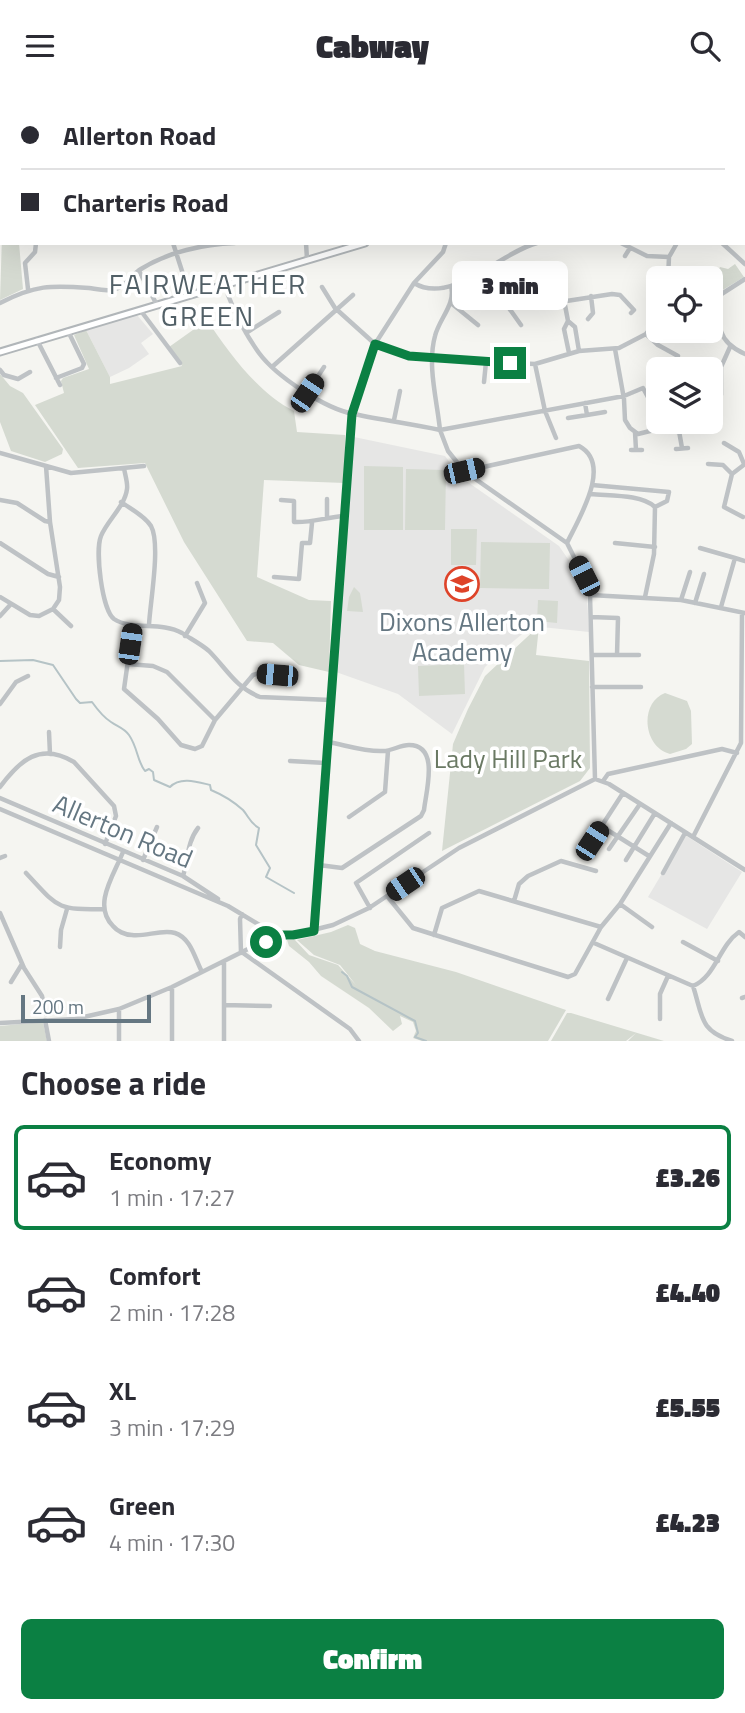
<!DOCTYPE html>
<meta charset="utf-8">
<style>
body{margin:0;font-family:"Titillium Web",sans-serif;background:#f2f2f3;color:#2b2b33;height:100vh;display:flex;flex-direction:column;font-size:26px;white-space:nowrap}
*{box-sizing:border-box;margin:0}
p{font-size:23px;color:#7c7c81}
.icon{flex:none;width:38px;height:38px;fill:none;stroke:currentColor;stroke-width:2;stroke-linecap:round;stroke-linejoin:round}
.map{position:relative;height:950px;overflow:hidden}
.side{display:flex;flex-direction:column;background:#fff;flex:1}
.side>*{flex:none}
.hud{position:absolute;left:0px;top:0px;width:746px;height:154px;box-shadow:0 7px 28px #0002;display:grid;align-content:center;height:154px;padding:0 21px;background:#fff}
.controls{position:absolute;left:646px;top:175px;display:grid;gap:14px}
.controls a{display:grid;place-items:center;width:77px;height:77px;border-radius:10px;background:#fff;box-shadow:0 7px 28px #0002;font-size:35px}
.scale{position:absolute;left:21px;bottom:18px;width:130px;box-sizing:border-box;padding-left:7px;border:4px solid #657782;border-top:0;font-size:19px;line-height:24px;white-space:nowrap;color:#657782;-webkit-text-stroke:5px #fff;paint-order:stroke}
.end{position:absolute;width:32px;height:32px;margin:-16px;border:9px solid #0b8043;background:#fff;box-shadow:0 0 0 4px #fff}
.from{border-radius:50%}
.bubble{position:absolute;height:49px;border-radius:10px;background:#fff;box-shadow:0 7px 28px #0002;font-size:23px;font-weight:800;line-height:49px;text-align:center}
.car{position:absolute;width:21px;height:42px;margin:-21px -10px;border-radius:9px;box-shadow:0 0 5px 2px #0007;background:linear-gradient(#222 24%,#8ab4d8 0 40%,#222 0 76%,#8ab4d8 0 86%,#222 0)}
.hud b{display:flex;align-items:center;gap:24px;height:66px;font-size:26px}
.hud b+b{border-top:2px solid #e1e1e2}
.hud i{width:18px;height:18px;background:#2b2b33}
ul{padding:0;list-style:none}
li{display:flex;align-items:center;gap:21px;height:105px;margin:0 14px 10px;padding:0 7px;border:4px solid transparent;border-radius:10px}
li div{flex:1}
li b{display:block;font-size:26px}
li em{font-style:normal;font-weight:800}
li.current{border-color:#0b8043}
li>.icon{width:63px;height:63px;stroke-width:1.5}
h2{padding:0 21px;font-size:32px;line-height:84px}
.action{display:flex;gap:14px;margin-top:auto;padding:14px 21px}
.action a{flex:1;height:80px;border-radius:10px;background:#0b8043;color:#fff;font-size:28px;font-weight:800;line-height:80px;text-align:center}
header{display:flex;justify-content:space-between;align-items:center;height:91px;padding:0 21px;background:#fff;font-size:32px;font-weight:800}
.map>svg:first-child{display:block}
.built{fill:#e6e6e5}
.green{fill:#d5dad1}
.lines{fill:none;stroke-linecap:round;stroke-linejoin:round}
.stream{stroke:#b5c3c6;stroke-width:2}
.major-casing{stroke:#b1b6b9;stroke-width:9}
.minor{stroke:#bec2c5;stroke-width:4.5}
.major{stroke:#fff;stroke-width:5}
.route{stroke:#0b8043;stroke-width:9}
.labels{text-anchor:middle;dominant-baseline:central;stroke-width:7;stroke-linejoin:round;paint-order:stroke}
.poi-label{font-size:26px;fill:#657782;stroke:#fff}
.park-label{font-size:26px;fill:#6a7963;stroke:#fff}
.street-label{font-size:26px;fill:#657782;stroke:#fff}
.neighbourhood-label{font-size:28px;letter-spacing:2px;fill:#526067;stroke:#fff}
</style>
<header><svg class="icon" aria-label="menu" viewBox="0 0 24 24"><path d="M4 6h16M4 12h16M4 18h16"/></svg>Cabway<svg class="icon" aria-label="search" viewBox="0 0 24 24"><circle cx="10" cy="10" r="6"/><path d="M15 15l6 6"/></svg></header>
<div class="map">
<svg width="745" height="950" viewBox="0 0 745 950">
<rect width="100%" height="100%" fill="#f5f5f1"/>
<!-- built -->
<path class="built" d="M137,224L153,243L141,252L149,263L129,277L110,286L86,239Z
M354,346L445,365L462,387L559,455L577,481L587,505L589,541L532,535L510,553L485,576L452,643L398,603L336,581Z
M685,744L742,781L707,838L648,806Z"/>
<!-- green -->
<path class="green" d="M2,145V152H19L23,198L0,209Z
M735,173L744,186L721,200L711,192L720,176L728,178Z
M207,229C229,262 258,302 294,320L297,341L345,344V392L264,389L257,486L309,509L331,510L329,581L299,574L273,552L247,550L184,451L145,372L78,377L35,314L64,302L61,290L63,287L89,278L74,244L86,239L110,286V293L182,275L169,256Z
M0,283L10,295L23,302L63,358L62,363L45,371L11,360L0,331Z
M364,375L403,376V439H364Z
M406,378L446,379L445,439H405Z
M451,438H477L476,474H451Z
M481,451L550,452L549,498L480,497Z
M354,496L360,502L363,521L347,520L349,506Z
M538,509L558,510L557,532L537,530Z
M539,535L536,564L589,570L590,677L580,690L442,760L453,653L468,618L485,585Z
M464,573L465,603L419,605L418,575Z
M665,602L687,610L691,620L692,653L686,658L670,663C643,656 639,612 665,602Z
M348,834L355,837L360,853L375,860L456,881L566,919L548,950H422L413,947L416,940L413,931L400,925L402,933L393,940L369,917L321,885L309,871L289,855L287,849H295L309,864L338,874L356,894L340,874L314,864L297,849L331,841Z
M567,922H571L664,950H628L636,942L626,950H551Z
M43,931L47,950H0V935Z"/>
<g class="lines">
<!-- stream -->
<path class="stream" d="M397,0L398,2
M561,0L563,2
M87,2L89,0
M492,2L493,0
M0,47H2
M744,117H745
M0,570L33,569L53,574L76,608L80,612L92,611C97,618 103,626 111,631C118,636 124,637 129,644C138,657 137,670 145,680L149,678L153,681L154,689L170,696C180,685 198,691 210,694L211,699C223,704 233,710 243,719C249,726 250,732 259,737L256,754L270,777L266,786L294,802
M342,881L347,885L352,896L415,930L418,942L415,946L426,950"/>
<!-- major casing -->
<g class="major-casing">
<path id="major" d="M744,43L745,42
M0,261L365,152"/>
</g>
<!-- minor -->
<path class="minor" d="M265,0V2
M170,2L173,0
M375,2L379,0
M0,100H2
M173,152L190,205
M306,152L307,168
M621,152L647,165L669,166
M722,152L745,173
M625,165L630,157
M482,179L521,234
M139,180L157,214
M669,183H690L700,187
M668,187L669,166L677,152
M745,188L720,204C718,234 716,250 745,263
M414,192C451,215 501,161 537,152
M451,195C456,213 439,228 435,245C427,274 437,309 440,339L624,305L643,297L649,308
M322,196L335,217L375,253L409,265L432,268L535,273L579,260L619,257L646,243L658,228
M710,196L720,204
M28,198L25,172L35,161L36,152
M228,204C236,225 246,244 259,262C276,285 325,318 354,323C382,329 411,333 440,339L448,360L464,380L567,452L585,488L590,504L595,688
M564,209L568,230L564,238L569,262
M0,212C35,194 51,194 89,197C96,198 103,200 111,199C125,198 130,185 141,178C168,161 204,153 235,152
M451,212L478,234
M534,215L612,203L620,204L634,219L631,222
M141,220L180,272
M588,228L593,222L591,205
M568,230L575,236L579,260
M246,242L279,221
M646,243L658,254L678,265
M37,249L60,294
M615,258L624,308L625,329L630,337L638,343L658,338L678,341L687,331
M535,273L545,320L556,347
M272,276L353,204
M0,279L4,284L18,288L30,281
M56,287L82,277L84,273L68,240
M484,291L486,271
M307,302L324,276
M721,304V276L730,256
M587,324L605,321
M568,327L587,324L585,312
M394,329L400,300
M679,340L682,357
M635,341L636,359
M724,352L739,361L744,373
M676,358L688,357
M631,359H642
M0,362L71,382L144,375
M708,373L723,374L732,383
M124,377C125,384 128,392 127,398C125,415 107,430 101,445C95,460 102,519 114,528C132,540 161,530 182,542C191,548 201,553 209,560C226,577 236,597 260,606L331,609
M465,380L579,355C613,373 579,427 567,452
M592,394L669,401L667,410L655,416
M591,403C609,405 641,403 655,416L654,463L645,506
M0,409L17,412L45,430L50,431
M281,409L294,410V431C312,432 326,426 345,425
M121,411C131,418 145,425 151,435C161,453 150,512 149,534
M327,426V408
M743,426L724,416L732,383L745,373
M0,452L48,483L59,486
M615,452L655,456
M700,457L735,467L721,516
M735,467L745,470
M274,486L299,488L302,452H310L312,432
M590,504L681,509L745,522
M0,506L30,524L39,525L53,518L59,509L60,496L50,431L46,375
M681,509L690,481
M695,512L704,483
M53,518L71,535
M0,525L11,513
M591,526L618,527L617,564
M133,534L124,598L158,628L181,654L195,658L202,655L215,629L253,584L260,582L294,586
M185,545L205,512L197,492
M593,564H639
M128,573L153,575L167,581L215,629
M592,596H641
M0,613L16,591L28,585
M49,641L50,663
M290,670L326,672
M603,690L608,683L722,658L737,662
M0,696C20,669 40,651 74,671L114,715L116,725L105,753
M0,707L183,785L218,808
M0,718L228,815L276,844H293L333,834L369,817L459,757L595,688L609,693L745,779
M349,726L385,701L388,660
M601,735L649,765
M693,746L741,652L742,522
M592,750L623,702
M609,758L640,713
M123,761C114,784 92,814 113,835C117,840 125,844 132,844C145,846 162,838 175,842C191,847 195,868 202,881
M0,767L5,765
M143,769L157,736
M626,769L655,722
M319,774L342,777L421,725L424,719C426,700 440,654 409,654C400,654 392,660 383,660C365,661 345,654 328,651
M26,782C58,816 55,819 103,818
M663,782L685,742
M183,785C188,769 187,751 198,737
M387,805L413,837L568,886L575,883L601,836L620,813L671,732
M514,810L519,793L528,785L561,770L596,780
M620,813L652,836
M370,817L356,792L429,742
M0,822L24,877L42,905L46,923
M314,840L352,323L375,253L414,192L443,161L446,152
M434,844L442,817L479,800L601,836
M683,851L718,870
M594,852L693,895C703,926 699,939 732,950
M60,856L61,839L67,818
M241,862L240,828L242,823
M243,862L350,938L359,950
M11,891L22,873
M693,895C716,885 719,855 739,841L745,846
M172,896V950
M742,907L745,906
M608,908L627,867
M224,914L270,915
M119,918V950
M660,928V903L668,885
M45,929L49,950
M0,932L75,928L119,918L172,896L276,844
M224,950V870"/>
<!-- major -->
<use href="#major" class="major"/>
</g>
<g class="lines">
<!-- route -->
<path class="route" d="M266,851L276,844H293L314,840L352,323L375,253L409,265L510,272"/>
</g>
<!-- icons -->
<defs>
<g id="school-ring" transform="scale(1.75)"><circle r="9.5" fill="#fff" stroke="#de4329" stroke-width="1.5"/><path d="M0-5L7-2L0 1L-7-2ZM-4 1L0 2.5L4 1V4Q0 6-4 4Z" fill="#de4329"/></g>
</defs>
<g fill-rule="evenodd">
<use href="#school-ring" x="462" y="493"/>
</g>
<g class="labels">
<!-- poi labels -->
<g class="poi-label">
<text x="462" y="530">Dixons Allerton<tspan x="462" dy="30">Academy</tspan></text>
</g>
<!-- park labels -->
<g class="park-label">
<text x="508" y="667">Lady Hill Park</text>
</g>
<!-- street labels -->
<g class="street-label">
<text transform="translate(123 740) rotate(23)">Allerton Road</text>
</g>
<!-- neighbourhood labels -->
<g class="neighbourhood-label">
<text x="208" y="192">FAIRWEATHER<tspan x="208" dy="32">GREEN</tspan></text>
</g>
</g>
</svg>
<div class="controls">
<a><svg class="icon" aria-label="locate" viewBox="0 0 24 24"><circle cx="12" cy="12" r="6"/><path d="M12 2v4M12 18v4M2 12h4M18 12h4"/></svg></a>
<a><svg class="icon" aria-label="layers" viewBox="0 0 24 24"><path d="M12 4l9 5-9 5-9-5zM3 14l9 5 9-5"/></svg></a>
</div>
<div class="scale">200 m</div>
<i class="end from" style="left:266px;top:851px"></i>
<i class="end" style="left:510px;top:272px"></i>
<div class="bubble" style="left:452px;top:170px;width:116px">3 min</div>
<i class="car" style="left:307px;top:302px;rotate:34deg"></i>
<i class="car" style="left:464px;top:380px;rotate:77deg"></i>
<i class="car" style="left:584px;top:485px;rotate:333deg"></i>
<i class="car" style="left:130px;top:553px;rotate:8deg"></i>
<i class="car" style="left:277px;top:584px;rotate:275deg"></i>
<i class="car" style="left:592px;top:750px;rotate:33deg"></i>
<i class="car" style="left:405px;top:793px;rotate:236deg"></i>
<div class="hud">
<b><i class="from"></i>Allerton Road</b>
<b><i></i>Charteris Road</b>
</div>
</div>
<section class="side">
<h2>Choose a ride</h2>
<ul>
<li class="current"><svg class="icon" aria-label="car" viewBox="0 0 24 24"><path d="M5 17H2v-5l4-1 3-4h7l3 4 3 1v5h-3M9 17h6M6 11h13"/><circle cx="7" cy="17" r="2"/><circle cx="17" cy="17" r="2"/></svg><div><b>Economy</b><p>1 min · 17:27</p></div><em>£3.26</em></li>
<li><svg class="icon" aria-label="car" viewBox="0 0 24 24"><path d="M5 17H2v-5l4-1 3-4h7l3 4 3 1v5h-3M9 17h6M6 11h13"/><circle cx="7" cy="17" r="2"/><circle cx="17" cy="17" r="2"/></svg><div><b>Comfort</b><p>2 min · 17:28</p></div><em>£4.40</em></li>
<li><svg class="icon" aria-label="car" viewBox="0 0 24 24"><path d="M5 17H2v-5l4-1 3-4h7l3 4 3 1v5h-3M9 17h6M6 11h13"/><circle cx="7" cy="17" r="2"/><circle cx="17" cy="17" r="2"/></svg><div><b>XL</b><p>3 min · 17:29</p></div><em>£5.55</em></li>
<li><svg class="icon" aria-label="car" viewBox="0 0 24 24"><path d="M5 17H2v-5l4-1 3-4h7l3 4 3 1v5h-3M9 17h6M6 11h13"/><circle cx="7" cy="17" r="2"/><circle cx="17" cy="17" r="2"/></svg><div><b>Green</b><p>4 min · 17:30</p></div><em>£4.23</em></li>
</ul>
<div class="action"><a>Confirm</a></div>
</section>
